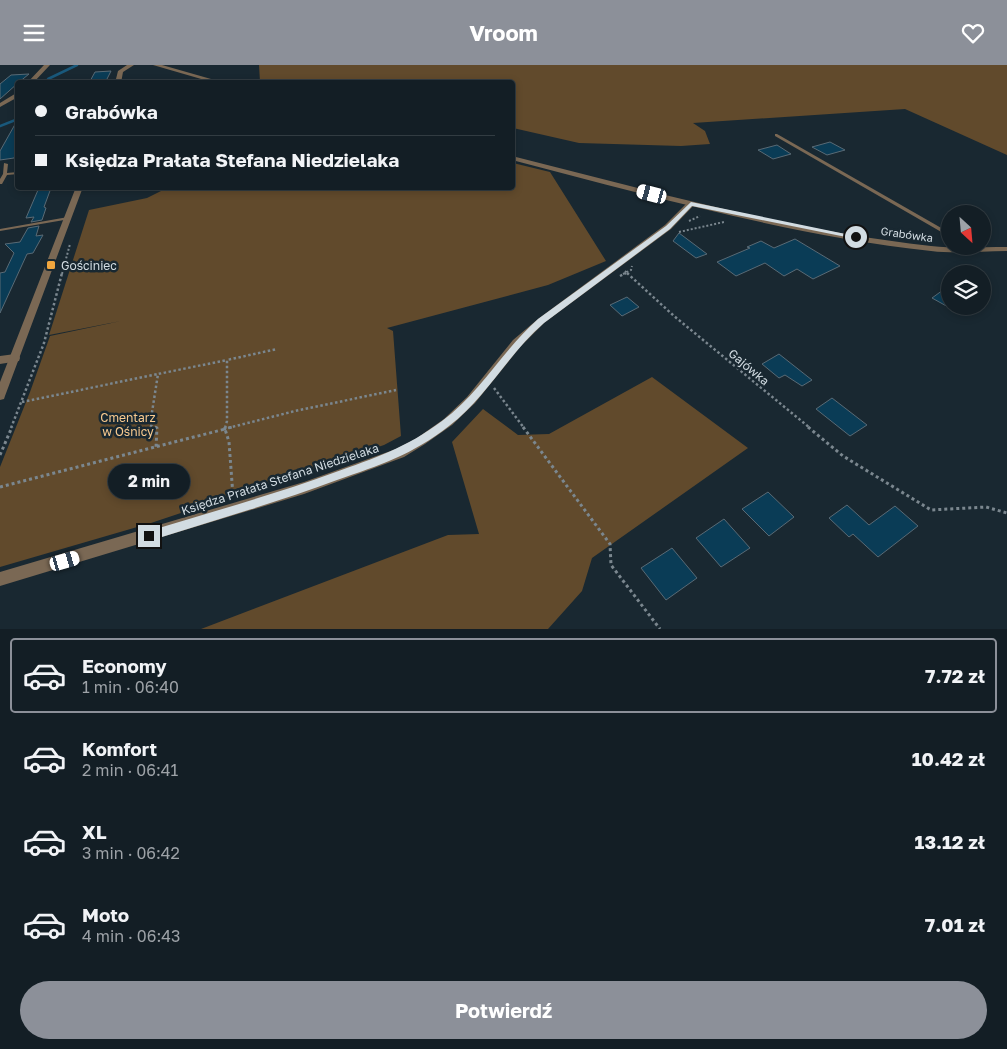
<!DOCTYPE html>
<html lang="pl">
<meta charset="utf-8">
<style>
body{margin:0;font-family:"Golos Text",sans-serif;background:#202b32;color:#f1f3f6;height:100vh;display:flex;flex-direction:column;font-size:19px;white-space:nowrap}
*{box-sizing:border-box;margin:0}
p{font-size:16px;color:#9da2a7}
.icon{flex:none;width:28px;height:28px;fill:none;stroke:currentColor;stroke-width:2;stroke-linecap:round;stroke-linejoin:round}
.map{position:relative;height:564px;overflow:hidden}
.drawer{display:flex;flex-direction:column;background:#131e25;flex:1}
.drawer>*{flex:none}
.banner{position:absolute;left:15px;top:15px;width:500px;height:110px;border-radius:5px;box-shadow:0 2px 8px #0003,0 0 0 1px #323c42;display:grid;align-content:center;height:110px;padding:0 20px;background:#131e25}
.needle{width:32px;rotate:154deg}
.controls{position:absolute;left:941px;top:140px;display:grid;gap:10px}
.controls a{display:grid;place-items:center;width:50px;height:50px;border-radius:50%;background:#131e25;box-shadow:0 2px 8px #0003,0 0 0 1px #323c42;font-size:25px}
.end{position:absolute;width:22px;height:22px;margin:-11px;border:6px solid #d2dce2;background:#111;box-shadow:0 0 0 2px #111}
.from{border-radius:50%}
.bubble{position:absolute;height:35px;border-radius:18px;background:#131e25;box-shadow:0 2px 8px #0003,0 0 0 1px #323c42;font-size:16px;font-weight:700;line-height:35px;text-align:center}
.car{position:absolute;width:15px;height:30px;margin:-15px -8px;border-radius:6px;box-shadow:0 0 4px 1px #0007;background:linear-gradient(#fff 24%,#345 0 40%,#fff 0 76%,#345 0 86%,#fff 0)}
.banner b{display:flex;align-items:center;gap:18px;height:48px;font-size:19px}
.banner b+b{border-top:1px solid #323c42}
.banner i{width:12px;height:12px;background:#f1f3f6}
ul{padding:9px 0 0;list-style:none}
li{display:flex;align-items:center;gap:15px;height:75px;margin:0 10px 8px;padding:0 10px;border:2px solid transparent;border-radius:5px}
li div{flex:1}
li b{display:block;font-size:19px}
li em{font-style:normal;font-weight:700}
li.on{border-color:#8c9099}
li>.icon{width:45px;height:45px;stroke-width:1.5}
.cta{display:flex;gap:10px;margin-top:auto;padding:10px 20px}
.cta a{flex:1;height:58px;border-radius:30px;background:#8c9099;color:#fff;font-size:20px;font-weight:700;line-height:58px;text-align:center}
header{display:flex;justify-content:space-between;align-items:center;height:65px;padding:0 20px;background:#8c9099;color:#fff;font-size:22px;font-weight:700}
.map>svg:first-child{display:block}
.green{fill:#614a2c}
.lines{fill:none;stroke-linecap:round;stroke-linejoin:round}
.stream{stroke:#19597c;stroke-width:2.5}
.building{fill:#0a3c56;stroke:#596a75}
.path-far2{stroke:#7b878f;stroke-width:2;stroke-dasharray:2 2;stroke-linecap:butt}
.path-far1{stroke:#7b878f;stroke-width:2.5;stroke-dasharray:2.5 2.5;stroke-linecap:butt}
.path{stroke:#7b878f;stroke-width:3;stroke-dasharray:3 3;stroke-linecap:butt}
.service{fill:#7a6854;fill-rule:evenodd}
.minor{fill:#7a6854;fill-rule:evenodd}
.tertiary{fill:#7a6854;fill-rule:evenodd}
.route{fill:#d2dce2}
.poi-dot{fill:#f0a63e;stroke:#192831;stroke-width:2}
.labels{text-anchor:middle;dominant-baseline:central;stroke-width:5;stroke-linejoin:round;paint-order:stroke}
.far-street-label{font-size:11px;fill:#d2dce2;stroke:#192831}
.poi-label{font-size:12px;fill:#d2dce2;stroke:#192831;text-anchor:start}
.street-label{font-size:12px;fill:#d2dce2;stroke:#192831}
.park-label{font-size:12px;fill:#f9ca8f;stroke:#192831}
</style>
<header><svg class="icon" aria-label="menu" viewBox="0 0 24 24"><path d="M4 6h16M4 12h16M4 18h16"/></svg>Vroom<svg class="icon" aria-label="heart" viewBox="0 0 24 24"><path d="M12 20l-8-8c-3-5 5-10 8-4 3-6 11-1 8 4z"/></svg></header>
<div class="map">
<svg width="1007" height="564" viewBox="0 0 1007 564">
<rect width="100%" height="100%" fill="#192831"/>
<!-- green -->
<path class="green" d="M259,0H1007V90L905,44L693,58L705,66L710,79L681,81L579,78L513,63L512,18L260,17Z
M513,98L550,107L606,196L548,220L387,263L393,266L401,371L384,380L151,458L0,502V402L30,327L50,271L121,256L49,270L89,145L147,133L167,123L512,122Z
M652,312L748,383L592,493L582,526L548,564H201L448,470L479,469L452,377L483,344L518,370L549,369Z"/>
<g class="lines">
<!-- stream -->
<path class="stream" d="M50,18L48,14L77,0
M0,61L18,54"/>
</g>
<!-- building -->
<path class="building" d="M111,6L105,18H89L95,7Z
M29,9L18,18L0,34V19L11,10Z
M18,54V86L14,93L0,95V86Z
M830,77L845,85L827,90L812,82Z
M777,80L791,89L773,94L758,85Z
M51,123L44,142L46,143L42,155L31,157L34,152L26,153L38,125Z
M39,161L36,171L43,170L33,188L27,189L0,248V208L5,207L14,188L5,179L20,177L28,163Z
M679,168L707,189L696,193L673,176Z
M795,174L840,201L813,214L797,204L784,211L765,198L736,211L717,197L750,183L747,182L761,176L774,183Z
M943,225L950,229V243L932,233Z
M627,232L639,242L622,251L610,240Z
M779,289L812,315L802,321L785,310L779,313L762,299Z
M832,333L867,360L850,371L816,344Z
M768,427L794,452L769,471L742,444Z
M847,440L869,460L895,441L918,461L878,492L853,469L849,472L829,453Z
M724,454L750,483L721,502L696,473Z
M672,483L697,513L666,535L641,503Z"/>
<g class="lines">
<!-- path-far2 -->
<path class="path-far2" d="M689,156L700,151
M679,167L724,157
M625,206L628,209
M62,209L70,179
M623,209L631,205L632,201"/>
<!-- path-far1 -->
<path class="path-far1" d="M627,208L674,251L810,363
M620,211L626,208
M494,323L524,363
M22,337L158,309
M11,363L44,278L62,208
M157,363L150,360L158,309L227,295
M225,363L227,356V295L277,284
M228,363L295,346L396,325"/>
<!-- path -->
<path class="path" d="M155,362L157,363L156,382
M225,362V364L232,362
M523,362L610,479L611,500L660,564
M808,362L843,391L931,445L986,442L1007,448
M0,390L12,362
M0,422L225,364L229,377L233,431"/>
<!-- service -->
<path class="service" d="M775,69H777L950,168V172L775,71Z
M4,98L8,99L7,108L18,107V109L7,110L2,119H0V114L3,109Z
M68,152H70V154L0,166V164Z"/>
<!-- minor -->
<path class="minor" d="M44,0H50L33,18H27Z
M18,27V32L0,42V38Z
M688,137H694L695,139L671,164L544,258L521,281L475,338L452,360L425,379L404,392L304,429L0,521V507L304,417L396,384L417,373L444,354L467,332L513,275L538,254L665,160Z
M15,289L19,290L20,293L19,296L0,299V291Z"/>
<!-- tertiary -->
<path class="tertiary" d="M127,0H134L123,7L121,18H115L118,6Z
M153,0H162L225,18H215Z
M512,91C651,126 789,165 931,181C956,184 982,182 1007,182V186C982,186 956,189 931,186C789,170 651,131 512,95Z
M76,122H83L5,331L4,334L0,335V317Z"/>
</g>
<!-- route -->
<path class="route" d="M691,137L860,172L856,174L692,141L670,164L544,258C508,289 486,333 449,361C412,390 380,400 337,415C275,438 212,456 149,476L145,475L143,471L145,467L149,466C211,447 273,430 333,408C375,393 406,383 442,356C480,328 503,285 538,254L666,161Z"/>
<!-- markers -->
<rect class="poi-dot" x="46" y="195" width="10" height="10" rx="2.5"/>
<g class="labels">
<!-- far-street labels -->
<g class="far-street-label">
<text transform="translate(907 169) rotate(8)">Grabówka</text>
</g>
<!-- poi labels -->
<g class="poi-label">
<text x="61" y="200">Gościniec</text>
</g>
<!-- street labels -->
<g class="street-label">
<text transform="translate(749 302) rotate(40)">Gajówka</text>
<text transform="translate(280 414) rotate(-18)">Księdza Prałata Stefana Niedzielaka</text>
</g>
<!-- park labels -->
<g class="park-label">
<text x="128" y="352">Cmentarz<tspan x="128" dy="14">w Ośnicy</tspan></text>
</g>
</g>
</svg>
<div class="controls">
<a><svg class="needle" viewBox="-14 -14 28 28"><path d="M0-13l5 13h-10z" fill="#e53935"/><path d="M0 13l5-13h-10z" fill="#9da2a7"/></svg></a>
<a><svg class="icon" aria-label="layers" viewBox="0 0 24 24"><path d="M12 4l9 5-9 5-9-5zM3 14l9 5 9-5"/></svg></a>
</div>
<i class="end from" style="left:856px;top:172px"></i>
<i class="end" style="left:149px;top:471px"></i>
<div class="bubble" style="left:108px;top:399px;width:82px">2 min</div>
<i class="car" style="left:652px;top:129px;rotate:285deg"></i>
<i class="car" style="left:65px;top:496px;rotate:74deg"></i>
<div class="banner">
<b><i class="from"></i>Grabówka</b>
<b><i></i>Księdza Prałata Stefana Niedzielaka</b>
</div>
</div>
<section class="drawer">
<ul>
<li class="on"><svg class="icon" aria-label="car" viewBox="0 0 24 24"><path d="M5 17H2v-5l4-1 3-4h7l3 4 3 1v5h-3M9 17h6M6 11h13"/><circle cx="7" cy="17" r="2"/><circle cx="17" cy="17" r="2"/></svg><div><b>Economy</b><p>1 min · 06:40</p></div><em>7.72 zł</em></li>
<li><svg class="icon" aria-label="car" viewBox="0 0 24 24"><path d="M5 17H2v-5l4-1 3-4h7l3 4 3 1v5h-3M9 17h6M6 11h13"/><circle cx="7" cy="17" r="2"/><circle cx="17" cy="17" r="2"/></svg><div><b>Komfort</b><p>2 min · 06:41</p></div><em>10.42 zł</em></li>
<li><svg class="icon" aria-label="car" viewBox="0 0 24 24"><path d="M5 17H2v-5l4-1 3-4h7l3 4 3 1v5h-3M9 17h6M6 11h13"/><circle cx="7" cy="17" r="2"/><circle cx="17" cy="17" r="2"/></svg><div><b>XL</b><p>3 min · 06:42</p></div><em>13.12 zł</em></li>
<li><svg class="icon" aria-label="car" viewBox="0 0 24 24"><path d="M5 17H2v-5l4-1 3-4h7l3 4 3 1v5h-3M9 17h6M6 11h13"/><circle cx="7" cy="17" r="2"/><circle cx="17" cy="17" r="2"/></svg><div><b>Moto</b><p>4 min · 06:43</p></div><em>7.01 zł</em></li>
</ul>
<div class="cta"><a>Potwierdź</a></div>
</section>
